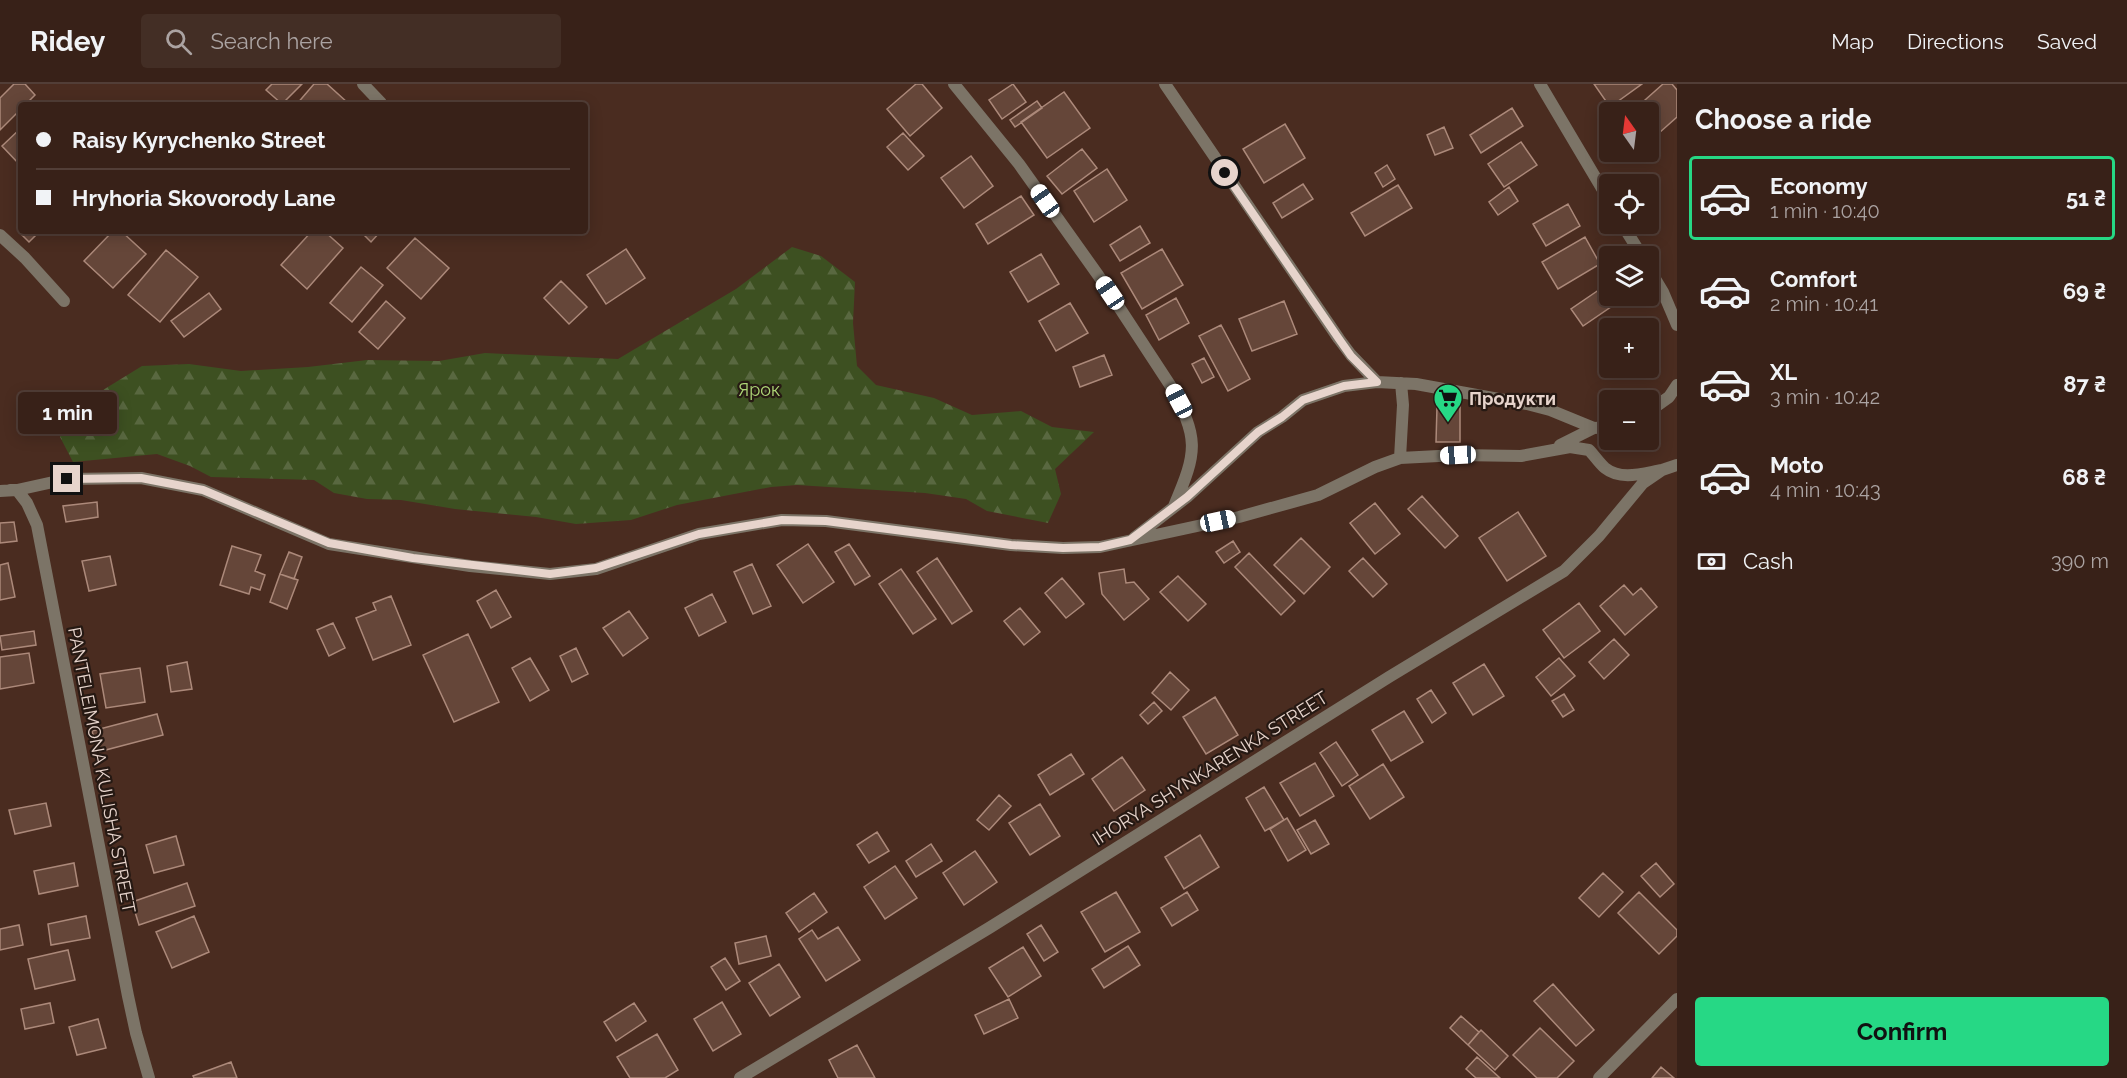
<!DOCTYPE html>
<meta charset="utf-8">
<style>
body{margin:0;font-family:Raleway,sans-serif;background:#432e25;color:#f1f3f6;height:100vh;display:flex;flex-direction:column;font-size:22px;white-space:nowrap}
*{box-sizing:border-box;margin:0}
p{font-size:20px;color:#aba3a2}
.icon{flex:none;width:33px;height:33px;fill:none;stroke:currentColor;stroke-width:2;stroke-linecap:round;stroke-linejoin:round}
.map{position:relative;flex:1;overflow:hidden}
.side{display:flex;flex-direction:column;background:#382118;width:450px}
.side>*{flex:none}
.top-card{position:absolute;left:18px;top:18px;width:570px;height:132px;border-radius:6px;box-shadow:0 3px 15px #0003,0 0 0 2px #523e37;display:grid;align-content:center;height:132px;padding:0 18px;background:#382118}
.needle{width:39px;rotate:346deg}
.controls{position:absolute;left:1599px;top:18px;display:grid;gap:12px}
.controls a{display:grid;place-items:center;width:60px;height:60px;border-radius:6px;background:#382118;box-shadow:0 3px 15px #0003,0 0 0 2px #523e37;font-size:30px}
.end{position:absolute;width:27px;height:27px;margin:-14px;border:8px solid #e7d4cc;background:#111;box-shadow:0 0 0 3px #111}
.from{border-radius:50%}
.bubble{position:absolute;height:42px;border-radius:6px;background:#382118;box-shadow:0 3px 15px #0003,0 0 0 2px #523e37;font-size:20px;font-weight:700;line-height:42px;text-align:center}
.car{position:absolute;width:18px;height:36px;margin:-18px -9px;border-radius:8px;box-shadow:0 0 4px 2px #0007;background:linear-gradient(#fff 24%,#345 0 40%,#fff 0 76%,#345 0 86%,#fff 0)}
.top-card b{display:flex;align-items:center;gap:21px;height:57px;font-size:22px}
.top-card b+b{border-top:2px solid #523e37}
.top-card i{width:15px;height:15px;background:#f1f3f6}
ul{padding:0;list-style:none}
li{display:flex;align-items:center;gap:18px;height:84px;margin:0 12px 9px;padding:0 6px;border:3px solid transparent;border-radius:6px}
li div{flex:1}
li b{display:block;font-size:22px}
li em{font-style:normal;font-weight:700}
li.selected{border-color:#26d885}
li>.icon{width:54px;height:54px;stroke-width:1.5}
h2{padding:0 18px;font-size:27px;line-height:72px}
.pay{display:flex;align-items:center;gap:15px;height:66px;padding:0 18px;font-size:22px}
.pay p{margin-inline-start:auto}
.cta{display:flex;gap:12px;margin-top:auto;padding:12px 18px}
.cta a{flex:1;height:69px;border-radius:6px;background:#26d885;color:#111;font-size:24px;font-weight:700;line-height:69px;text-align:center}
header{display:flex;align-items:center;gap:36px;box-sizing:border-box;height:84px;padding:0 30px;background:#382118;border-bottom:2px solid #523e37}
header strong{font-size:28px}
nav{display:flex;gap:33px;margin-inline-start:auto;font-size:21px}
.search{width:420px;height:54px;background:#432e25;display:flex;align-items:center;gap:15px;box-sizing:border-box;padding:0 21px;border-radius:6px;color:#aba3a2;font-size:22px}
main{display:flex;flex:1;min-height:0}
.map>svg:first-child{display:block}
.forest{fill:url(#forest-firs)}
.building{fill:#654639;stroke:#ac897a;stroke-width:1.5}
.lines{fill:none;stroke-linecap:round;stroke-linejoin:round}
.street{stroke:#7c7467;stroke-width:12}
.route{stroke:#e7d4cc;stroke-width:8}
.labels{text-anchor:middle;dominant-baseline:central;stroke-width:4.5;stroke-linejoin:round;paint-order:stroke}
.park-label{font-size:18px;fill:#aed677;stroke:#261913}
.poi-label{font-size:18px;font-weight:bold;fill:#e7d4cc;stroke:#261913;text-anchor:start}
.street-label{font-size:18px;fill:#e7d4cc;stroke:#261913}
</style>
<header>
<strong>Ridey</strong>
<div class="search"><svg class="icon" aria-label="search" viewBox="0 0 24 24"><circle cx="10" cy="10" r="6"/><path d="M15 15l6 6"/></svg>Search here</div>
<nav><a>Map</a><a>Directions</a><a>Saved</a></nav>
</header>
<main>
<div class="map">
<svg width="1677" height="994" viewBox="0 0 1677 994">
<defs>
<pattern id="forest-firs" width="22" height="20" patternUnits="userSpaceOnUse" patternTransform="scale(1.5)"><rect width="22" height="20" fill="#3d5021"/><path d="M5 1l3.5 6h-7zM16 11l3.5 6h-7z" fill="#596840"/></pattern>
</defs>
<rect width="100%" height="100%" fill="#4a2c20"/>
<!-- forest -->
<path class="forest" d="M792,163L821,172L855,198L853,239L857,282L876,301L934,314L972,331L1021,327L1052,343L1094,348L1055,385L1061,410L1048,439L987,427L966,415L925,409L797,401L771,403L677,421L631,436L576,440L536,433L455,425L401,416L367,415L334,409L314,396L211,393L190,382L157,370L73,378L60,353L79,317L103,306L142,282L189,280L241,287L308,283L367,276L439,277L485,269L618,275L736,205Z"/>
<!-- building -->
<path class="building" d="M14,0H25L35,11L25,21H21V25L0,46V14Z
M272,0H302L282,20L266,6Z
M314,0H327L348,19L346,21H296Z
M916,0H922L942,24L910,52L887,25Z
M1013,0L1026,18L1002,35L989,16Z
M1594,0H1642L1610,23Z
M1663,0H1672L1677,6V33L1659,49L1648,37V28H1640L1636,24Z
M1064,8L1090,44L1047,74L1021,38Z
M1037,17L1042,24L1015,43L1010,36Z
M1512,24L1523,42L1481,69L1470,51Z
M1285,40L1305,74L1264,99L1243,65Z
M1444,43L1453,64L1435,71L1427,51Z
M21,44V82L2,62Z
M903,49L924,72L908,86L887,63Z
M1521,58L1537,81L1504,103L1488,80Z
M1082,65L1097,84L1062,110L1047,92Z
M971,72L993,102L964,124L941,94Z
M1387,81L1395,95L1383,103L1375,89Z
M1107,85L1127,116L1094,138L1074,107Z
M1303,100L1313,115L1282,134L1273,119Z
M1398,101L1412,124L1365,152L1351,129Z
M1509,103L1518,117L1498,131L1489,118Z
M1021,112L1034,131L988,160L976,140Z
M1568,120L1580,142L1546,162L1533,140Z
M1140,142L1150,159L1120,177L1110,161Z
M26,147H31L36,151L29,158L22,151Z
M113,147H121L146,170L113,204L84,177Z
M312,147H324L343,164L307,205L281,181Z
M360,147H381L371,158Z
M1585,153L1600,180L1558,205L1542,178Z
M415,154L449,184L421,215L387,184Z
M626,165L645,194L606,220L587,191Z
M1162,165L1183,201L1142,225L1121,189Z
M166,166L198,193L160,238L128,211Z
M1041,170L1059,200L1028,218L1010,188Z
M361,183L383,201L352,238L330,219Z
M561,197L587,223L569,240L544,214Z
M1609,199L1610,212H1618L1621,216L1583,242L1571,225Z
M209,209L221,225L184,253L171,237Z
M1176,214L1189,239L1159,256L1146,231Z
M386,217L405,234L378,265L359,248Z
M1284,217L1297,250L1252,267L1239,235Z
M1070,219L1088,249L1056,267L1039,237Z
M1221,241L1250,295L1228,307L1199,252Z
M1104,271L1112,291L1080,303L1073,283Z
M1204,274L1214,293L1202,299L1192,280Z
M1437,323H1460V358H1436Z
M1422,412L1458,452L1445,464L1408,425Z
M97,418L98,433L66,438L63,422Z
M1375,419L1400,450L1375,470L1350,439Z
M1518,428L1546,472L1507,497L1479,454Z
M14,438L17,457L0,459V439Z
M1301,454L1330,483L1304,510L1274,481Z
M1233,457L1240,468L1224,479L1216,468Z
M808,460L834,498L803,519L777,481Z
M849,460L870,492L855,501L835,468Z
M232,462L261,471L255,487L265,491L260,506L251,503L249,510L220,501Z
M289,468L302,473L294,495L280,490Z
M1249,469L1295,517L1281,531L1235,483Z
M110,472L116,501L89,507L82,477Z
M937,474L972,527L952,540L917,488Z
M1363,474L1387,500L1373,513L1349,487Z
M8,479L15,513L0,516V481Z
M752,480L771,522L753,530L734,488Z
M901,485L936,535L913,550L879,500Z
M1124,485L1126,499L1134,498L1149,515L1124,536L1102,510L1099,489Z
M280,490L298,496L287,525L270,518Z
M1178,492L1206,520L1188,537L1160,508Z
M1062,494L1084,520L1066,534L1045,509Z
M1624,501L1633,511L1641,504L1657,523L1625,551L1600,522Z
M496,506L511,533L491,544L477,517Z
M712,510L726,538L699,552L685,524Z
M391,512L411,561L373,576L356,534L376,526L373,519Z
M1579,519L1600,547L1564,574L1543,546Z
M1020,524L1040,548L1024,561L1004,537Z
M629,527L648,554L623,572L603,544Z
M333,539L345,564L329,572L317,546Z
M34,547L36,561L2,566L0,552Z
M468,550L499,618L454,638L423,571Z
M1614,555L1629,571L1604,595L1589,578Z
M576,564L588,590L572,598L560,572Z
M29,569L34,599L0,605V573Z
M530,574L549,606L530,617L512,584Z
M1559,574L1575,592L1551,612L1536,593Z
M187,578L192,605L171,608L167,582Z
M1484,580L1504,612L1473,631L1453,599Z
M140,584L145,618L106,624L100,590Z
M1170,588L1189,606L1171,626L1152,609Z
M1431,606L1446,629L1432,639L1417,615Z
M1564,610L1574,626L1563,633L1552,617Z
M1215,613L1238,651L1206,670L1183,633Z
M1154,618L1162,627L1148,640L1140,631Z
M1404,627L1423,658L1391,677L1372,646Z
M157,630L163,651L98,668L92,647Z
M1336,658L1358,691L1342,702L1320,669Z
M1071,670L1084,690L1050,711L1038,691Z
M1122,673L1145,706L1114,727L1092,695Z
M1315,679L1334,712L1300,732L1280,699Z
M1383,680L1404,713L1370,735L1349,702Z
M1264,703L1284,736L1265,747L1246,714Z
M999,711L1011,722L989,746L977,736Z
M46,719L51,742L15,750L9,726Z
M1040,720L1060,752L1030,771L1009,739Z
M1287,734L1306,766L1288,777L1270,745Z
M1315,736L1329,760L1311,770L1297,746Z
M877,748L889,767L869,779L857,761Z
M1200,751L1219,783L1184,805L1165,773Z
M176,752L184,781L154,789L146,761Z
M931,760L942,777L916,793L906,777Z
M975,767L997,798L964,821L943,789Z
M74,779L78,802L39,810L34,787Z
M1656,779L1674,800L1660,813L1641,792Z
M895,782L917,814L885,835L864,803Z
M1603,789L1623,808L1599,833L1579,814Z
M187,799L195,822L139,841L132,818Z
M1116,808L1140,848L1105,868L1081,828Z
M1187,808L1198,826L1172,842L1161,824Z
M1639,808L1677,846V852L1659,870L1618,829Z
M814,809L827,828L799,848L786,829Z
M86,832L90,854L51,861L48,840Z
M194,832L209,868L172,884L156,848Z
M19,841L23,861L0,866V845Z
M1041,841L1058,868L1044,877L1027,850Z
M838,843L860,876L826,897L799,855L812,846L818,855Z
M766,852L771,872L739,880L735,859Z
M1128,862L1140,881L1104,904L1092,885Z
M1023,863L1041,892L1008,913L989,884Z
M68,866L75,896L35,905L28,875Z
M725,874L740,897L726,906L711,883Z
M779,880L800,913L770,932L749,899Z
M1553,900L1594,946L1576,962L1534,917Z
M1009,915L1018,934L984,950L975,931Z
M722,918L741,950L713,967L694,935Z
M50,919L54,939L25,945L21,925Z
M634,919L646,937L616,957L604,938Z
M1461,932L1479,948L1468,961L1450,944Z
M98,935L106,964L77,971L69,943Z
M1540,944L1574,977L1557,994H1537L1513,971Z
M1481,946L1508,972L1495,986L1468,961Z
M657,950L678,986L665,994H630L617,973Z
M857,961L875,994H838L829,976Z
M1477,973L1500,994H1476L1466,985Z
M231,978L237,994H194L193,992Z
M1661,983L1674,994H1652Z"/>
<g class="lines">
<!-- street -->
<path class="street" d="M363,0L381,19
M954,0L1019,80L1098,191L1170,301C1199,355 1198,366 1174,422
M1165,0L1339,255L1351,271L1377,298
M1540,0L1610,118
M1622,140L1642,172
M0,151L25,174L64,217
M1648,183L1663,208L1677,241
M1648,328L1669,313L1677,301
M1560,361L1594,344
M1400,374L1403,321L1401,299
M10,406H17L27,419L37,441L128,912L136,949L149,994
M0,407L17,406L67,395L141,394L203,406L329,460L470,482L550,490L596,485L699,450L782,436L826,437L1011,461L1063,464L1100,463L1239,433L1318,411L1375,383L1400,374L1458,371L1521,372L1570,363L1589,366C1594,371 1599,379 1605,384C1621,397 1644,389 1662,386
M1134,454L1187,413L1258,348L1282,333L1303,316L1344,302L1377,298L1416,300L1527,320L1550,326L1594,344L1610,343
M740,994L989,844L1389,593L1564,487L1599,452L1643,399L1662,386L1677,381
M1599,994L1677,915"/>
</g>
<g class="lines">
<!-- route -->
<path class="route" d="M67,395L141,394L203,406L329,459L413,474L550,490L596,484L699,450L782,436L826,437L1011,461L1063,464L1100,463L1130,456L1187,413L1258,348L1282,333L1303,316L1344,302L1377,298L1351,272L1339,255L1225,89"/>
</g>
<!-- icons -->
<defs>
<g id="supermarket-pin" transform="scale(1.5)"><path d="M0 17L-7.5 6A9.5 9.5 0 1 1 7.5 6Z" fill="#26d885" stroke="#261913"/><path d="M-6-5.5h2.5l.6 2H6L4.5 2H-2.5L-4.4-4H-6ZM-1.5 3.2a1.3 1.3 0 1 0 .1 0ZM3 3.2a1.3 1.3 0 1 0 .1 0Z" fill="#111"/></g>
</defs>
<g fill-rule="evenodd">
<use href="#supermarket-pin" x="1448" y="314"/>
</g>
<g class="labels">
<!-- park labels -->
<g class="park-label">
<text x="759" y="305">Ярок</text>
</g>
<!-- poi labels -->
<g class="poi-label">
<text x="1469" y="314">Продукти</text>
</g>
<!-- street labels -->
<g class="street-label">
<text transform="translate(1210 684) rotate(-32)">IHORYA SHYNKARENKA STREET</text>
<text transform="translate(102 686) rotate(79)">PANTELEIMONA KULISHA STREET</text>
</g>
</g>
</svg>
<div class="controls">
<a><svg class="needle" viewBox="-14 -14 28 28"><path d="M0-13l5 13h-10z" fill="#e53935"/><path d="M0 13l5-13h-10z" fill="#aba3a2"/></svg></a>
<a><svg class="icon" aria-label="locate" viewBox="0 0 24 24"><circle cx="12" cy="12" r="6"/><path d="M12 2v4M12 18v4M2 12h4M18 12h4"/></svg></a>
<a><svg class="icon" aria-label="layers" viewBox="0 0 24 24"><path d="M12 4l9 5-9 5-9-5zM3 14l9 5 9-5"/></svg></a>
<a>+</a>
<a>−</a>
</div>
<i class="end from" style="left:1225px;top:89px"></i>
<i class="end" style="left:67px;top:395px"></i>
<div class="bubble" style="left:18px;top:308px;width:99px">1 min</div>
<i class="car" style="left:1045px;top:117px;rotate:325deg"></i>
<i class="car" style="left:1110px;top:209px;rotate:326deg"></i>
<i class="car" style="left:1179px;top:317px;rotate:332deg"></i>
<i class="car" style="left:1458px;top:371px;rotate:267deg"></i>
<i class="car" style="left:1218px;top:437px;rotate:78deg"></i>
<div class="top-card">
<b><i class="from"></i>Raisy Kyrychenko Street</b>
<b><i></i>Hryhoria Skovorody Lane</b>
</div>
</div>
<section class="side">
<h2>Choose a ride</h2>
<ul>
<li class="selected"><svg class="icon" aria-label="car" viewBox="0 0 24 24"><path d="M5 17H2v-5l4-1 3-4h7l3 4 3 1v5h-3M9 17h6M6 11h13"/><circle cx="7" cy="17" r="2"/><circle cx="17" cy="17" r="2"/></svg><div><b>Economy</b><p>1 min · 10:40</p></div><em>51 ₴</em></li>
<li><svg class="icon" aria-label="car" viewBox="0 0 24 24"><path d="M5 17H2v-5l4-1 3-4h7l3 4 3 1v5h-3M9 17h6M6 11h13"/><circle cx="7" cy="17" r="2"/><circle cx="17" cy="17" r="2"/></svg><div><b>Comfort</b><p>2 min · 10:41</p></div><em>69 ₴</em></li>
<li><svg class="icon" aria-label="car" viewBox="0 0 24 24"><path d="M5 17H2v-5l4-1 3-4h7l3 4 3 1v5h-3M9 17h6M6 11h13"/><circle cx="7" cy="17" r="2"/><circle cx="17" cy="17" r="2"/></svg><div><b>XL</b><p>3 min · 10:42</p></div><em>87 ₴</em></li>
<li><svg class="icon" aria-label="car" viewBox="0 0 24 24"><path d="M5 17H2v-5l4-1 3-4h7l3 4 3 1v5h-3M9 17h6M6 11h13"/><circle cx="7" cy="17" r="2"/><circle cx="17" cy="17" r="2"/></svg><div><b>Moto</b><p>4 min · 10:43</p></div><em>68 ₴</em></li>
</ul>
<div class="pay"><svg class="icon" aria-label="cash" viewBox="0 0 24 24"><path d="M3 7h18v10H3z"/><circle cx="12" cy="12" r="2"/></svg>Cash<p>390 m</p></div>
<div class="cta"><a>Confirm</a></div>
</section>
</main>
